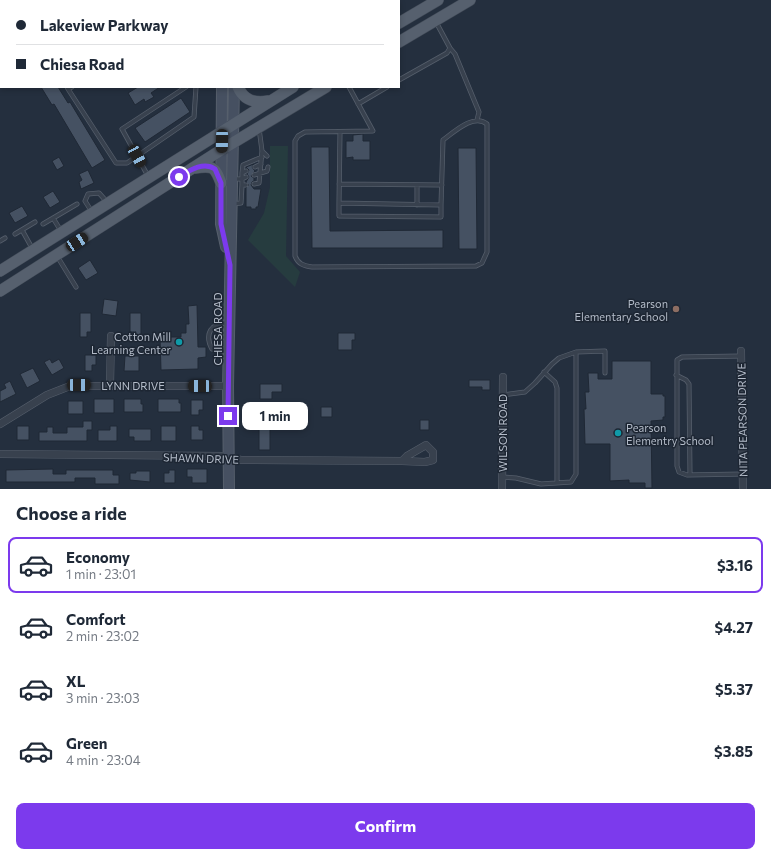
<!DOCTYPE html>
<meta charset="utf-8">
<style>
body{margin:0;font-family:Commissioner,sans-serif;background:#f2f2f3;color:#1f2937;height:100vh;display:flex;flex-direction:column;font-size:15px;white-space:nowrap}
*{box-sizing:border-box;margin:0}
p{font-size:13px;color:#747a83}
.icon{flex:none;width:22px;height:22px;fill:none;stroke:currentColor;stroke-width:2;stroke-linecap:round;stroke-linejoin:round}
.map{position:relative;height:489px;overflow:hidden}
.panel{display:flex;flex-direction:column;background:#fff;flex:1}
.panel>*{flex:none}
.hud{position:absolute;left:0px;top:0px;width:400px;height:88px;box-shadow:0 2px 6px #0003;display:grid;align-content:center;height:88px;padding:0 16px;background:#fff}
.end{position:absolute;width:18px;height:18px;margin:-9px;border:5px solid #7c3aed;background:#fff;box-shadow:0 0 0 2px #fff}
.from{border-radius:50%}
.bubble{position:absolute;height:28px;border-radius:8px;background:#fff;box-shadow:0 2px 6px #0003;font-size:13px;font-weight:700;line-height:28px;text-align:center}
.car{position:absolute;width:12px;height:24px;margin:-12px -6px;border-radius:5px;box-shadow:0 0 3px 1px #0007;background:linear-gradient(#222 24%,#8ab4d8 0 40%,#222 0 76%,#8ab4d8 0 86%,#222 0)}
.hud b{display:flex;align-items:center;gap:14px;height:38px;font-size:15px}
.hud b+b{border-top:1px solid #e0e1e3}
.hud i{width:10px;height:10px;background:#1f2937}
ul{padding:0;list-style:none}
li{display:flex;align-items:center;gap:12px;height:56px;margin:0 8px 6px;padding:0 8px;border:2px solid transparent;border-radius:8px}
li div{flex:1}
li b{display:block;font-size:15px}
li em{font-style:normal;font-weight:700}
li.on{border-color:#7c3aed}
li>.icon{width:36px;height:36px;stroke-width:1.5}
h2{padding:0 16px;font-size:18px;line-height:48px}
.cta{display:flex;gap:8px;margin-top:auto;padding:8px 16px}
.cta a{flex:1;height:46px;border-radius:8px;background:#7c3aed;color:#fff;font-size:16px;font-weight:700;line-height:46px;text-align:center}
.map>svg:first-child{display:block}
.green{fill:#263c3f}
.building{fill:#455162;stroke:#1f2835}
.lines{fill:none;stroke-linecap:round;stroke-linejoin:round}
.service-casing{stroke:#565f6c;stroke-width:5}
.minor-casing{stroke:#565f6c;stroke-width:8}
.secondary-casing{stroke:#565f6c;stroke-width:12}
.primary-casing{stroke:#414a57;stroke-width:12}
.service{stroke:#38414e;stroke-width:3.5}
.minor{stroke:#38414e;stroke-width:7}
.secondary{stroke:#465061;stroke-width:10}
.primary{stroke:#56606e;stroke-width:11}
.route{stroke:#7c3aed;stroke-width:5}
.education-dot{fill:#8d6e63;stroke:#1d2633;stroke-width:1.5}
.culture-dot{fill:#0f9aa8;stroke:#1d2633;stroke-width:1.5}
.labels{text-anchor:middle;dominant-baseline:central;stroke-width:3;stroke-linejoin:round;paint-order:stroke}
.poi-label{font-size:11px;fill:#b4bcc9;stroke:#1d2633;text-anchor:end}
.street-label{font-size:11px;fill:#b4bcc9;stroke:#1d2633}
</style>
<div class="map">
<svg width="771" height="489" viewBox="0 0 771 489">
<rect width="100%" height="100%" fill="#242f3e"/>
<!-- green -->
<path class="green" d="M270,146H288L286,256L300,272L295,287L248,240L264,213L270,187Z"/>
<!-- building -->
<path class="building" d="M41,87H58L68,103L70,102L105,160L92,168L54,104L52,105Z
M138,87H160L151,93L154,97L145,102L144,99L135,105L128,93Z
M181,98L190,112L145,142L135,128Z
M363,134V141H370V160H353V157L346,158V141H353V135Z
M311,147H329L330,231L443,230V248H312Z
M458,148H476L477,249H459Z
M59,157L64,166L57,170L52,161Z
M254,164L252,167L255,171L251,176L254,178V181L252,182L251,185L254,189H261L258,207H256V209H251V207H246V188L249,185L246,182L249,177L247,174L249,170L246,167Z
M88,170L94,183L81,189L79,182L82,180L79,174Z
M53,191L60,202L50,208L43,197Z
M22,206L28,216L15,223L9,213Z
M90,260L98,273L86,280L78,268Z
M104,299L118,301L116,316L102,314Z
M197,305L198,347H206V357L198,358V369L161,370L160,337H181V333H186V324H189L188,306Z
M80,313H91V332H87V337H80Z
M130,313H141V337H134V332H130Z
M338,333H355V340H352V350H338Z
M85,355H96V365H92V371H85Z
M125,356H139V371H124Z
M50,359L52,363L59,359L64,368L52,375L44,362Z
M612,361H651V394H663V396H665V417H663V420L651,421L652,488H645V483H629V480L610,481V444H585L584,409H586L585,392H589L588,373H598V379H612Z
M33,368L40,381L27,388L20,374Z
M469,380H490V390H482V387H469Z
M10,381L16,394L0,402V391L6,388L4,384Z
M260,384H282V392H272V399H260Z
M94,399H114V413H94Z
M124,399H141V404H143V412H124Z
M158,399H179V403H181V412H158Z
M191,400H203V410H199V415H191Z
M68,401H83V414H68Z
M321,407H332V417H321Z
M279,412H289V420H279Z
M420,420H429V430H420Z
M83,421H92V430H87V441H39V432H47V427H53V433H67V427H83Z
M17,426H29V440H17Z
M110,426H117V441H98V430H110Z
M161,426H176V441H161Z
M191,426H199V430H203V440H191Z
M259,426H270V450H259Z
M129,429H151V441H134V437H129Z
M53,469V474H66V470H113V475H119V484H95V478H75V482H6V470Z
M187,469H207V483H192V477H187Z
M169,470H175V483H164V473H169Z
M136,471H150V482L130,480V473H136Z"/>
<g class="lines">
<!-- service casing -->
<g class="service-casing">
<path id="service" d="M353,0L354,1
M386,1L388,0
M450,48L455,54L479,112L477,120
M399,80L447,53L450,48L436,22
M67,87L68,89L72,87
M68,89L116,163H127L194,117L196,87
M358,104L387,87
M340,132L339,203L441,205L443,140C454,132 474,113 487,124V252L482,263L476,266L312,267C304,266 298,264 295,256V141L298,136L305,132L373,131L349,87
M262,151L267,156
M255,167L261,164
M242,173L243,165L262,157
M254,175L267,171L268,167
M148,176L122,129L186,87
M233,179H242V173L246,171
M254,184L259,183L262,151L259,128
M339,184L442,185
M246,185H242V179L246,177
M417,185V205
M339,203V216L441,217V205
M232,204L241,203L242,185
M92,212L85,201L88,194L99,193L107,202
M53,218L61,231
M43,224L77,204
M22,230L32,248
M15,234L35,222
M0,241L5,238
M57,256L76,287
M227,323C211,323 204,334 212,349L228,352
M576,352L605,351V373
M742,356L682,357L677,360V466L679,472L687,475L743,474
M544,372L555,382L557,388V483
M676,375L686,380L689,384L690,475
M502,477L516,478L541,484L571,482L576,474V352L559,358L552,364L535,383L525,392L503,395"/>
</g>
<!-- minor casing -->
<g class="minor-casing">
<path id="minor" d="M741,351L743,489
M110,385L111,336
M0,424L47,395L70,386H228
M426,445L433,452V460L425,462L402,461L407,456Z
M0,454L222,456L241,460L402,461
M502,489L503,377"/>
</g>
<!-- secondary casing -->
<g class="secondary-casing">
<path id="secondary" d="M223,1V0
M237,1V0
M222,87L221,224L226,247
M229,489L228,386L234,87"/>
</g>
<!-- primary casing -->
<g class="primary-casing">
<path id="primary" d="M399,23L438,0
M399,42L470,0
M238,87C244,101 255,103 268,101
M195,168C213,165 215,167 221,183
M0,271L293,87
M0,291L221,150L326,87"/>
</g>
<!-- service -->
<use href="#service" class="service"/>
<!-- minor -->
<use href="#minor" class="minor"/>
<!-- secondary -->
<use href="#secondary" class="secondary"/>
<!-- primary -->
<use href="#primary" class="primary"/>
</g>
<g class="lines">
<!-- route -->
<path class="route" d="M179,177C189,171 203,161 215,169L221,183V224L230,265L228,416"/>
</g>
<!-- markers -->
<circle class="education-dot" cx="676" cy="309" r="4"/>
<g class="culture-dot">
<circle cx="179" cy="342" r="4"/>
<circle cx="618" cy="433" r="4"/>
</g>
<g class="labels">
<!-- poi labels -->
<g class="poi-label">
<text x="668" y="303">Pearson<tspan x="668" dy="13">Elementary School</tspan></text>
<text x="171" y="336">Cotton Mill<tspan x="171" dy="13">Learning Center</tspan></text>
<text x="626" y="427" text-anchor="start">Pearson<tspan x="626" dy="13">Elementry School</tspan></text>
</g>
<!-- street labels -->
<g class="street-label">
<text transform="translate(217 329) rotate(-90)">CHIESA ROAD</text>
<text x="133" y="385">LYNN DRIVE</text>
<text transform="translate(742 420) rotate(-91)">NITA PEARSON DRIVE</text>
<text transform="translate(502 433) rotate(-90)">WILSON ROAD</text>
<text transform="translate(201 458) rotate(2)">SHAWN DRIVE</text>
</g>
</g>
</svg>
<i class="end from" style="left:179px;top:177px"></i>
<i class="end" style="left:228px;top:416px"></i>
<div class="bubble" style="left:242px;top:402px;width:66px">1 min</div>
<i class="car" style="left:222px;top:141px;rotate:181deg"></i>
<i class="car" style="left:137px;top:156px;rotate:151deg"></i>
<i class="car" style="left:77px;top:242px;rotate:57deg"></i>
<i class="car" style="left:79px;top:385px;rotate:90deg"></i>
<i class="car" style="left:200px;top:386px;rotate:271deg"></i>
<div class="hud">
<b><i class="from"></i>Lakeview Parkway</b>
<b><i></i>Chiesa Road</b>
</div>
</div>
<section class="panel">
<h2>Choose a ride</h2>
<ul>
<li class="on"><svg class="icon" aria-label="car" viewBox="0 0 24 24"><path d="M5 17H2v-5l4-1 3-4h7l3 4 3 1v5h-3M9 17h6M6 11h13"/><circle cx="7" cy="17" r="2"/><circle cx="17" cy="17" r="2"/></svg><div><b>Economy</b><p>1 min · 23:01</p></div><em>$3.16</em></li>
<li><svg class="icon" aria-label="car" viewBox="0 0 24 24"><path d="M5 17H2v-5l4-1 3-4h7l3 4 3 1v5h-3M9 17h6M6 11h13"/><circle cx="7" cy="17" r="2"/><circle cx="17" cy="17" r="2"/></svg><div><b>Comfort</b><p>2 min · 23:02</p></div><em>$4.27</em></li>
<li><svg class="icon" aria-label="car" viewBox="0 0 24 24"><path d="M5 17H2v-5l4-1 3-4h7l3 4 3 1v5h-3M9 17h6M6 11h13"/><circle cx="7" cy="17" r="2"/><circle cx="17" cy="17" r="2"/></svg><div><b>XL</b><p>3 min · 23:03</p></div><em>$5.37</em></li>
<li><svg class="icon" aria-label="car" viewBox="0 0 24 24"><path d="M5 17H2v-5l4-1 3-4h7l3 4 3 1v5h-3M9 17h6M6 11h13"/><circle cx="7" cy="17" r="2"/><circle cx="17" cy="17" r="2"/></svg><div><b>Green</b><p>4 min · 23:04</p></div><em>$3.85</em></li>
</ul>
<div class="cta"><a>Confirm</a></div>
</section>
